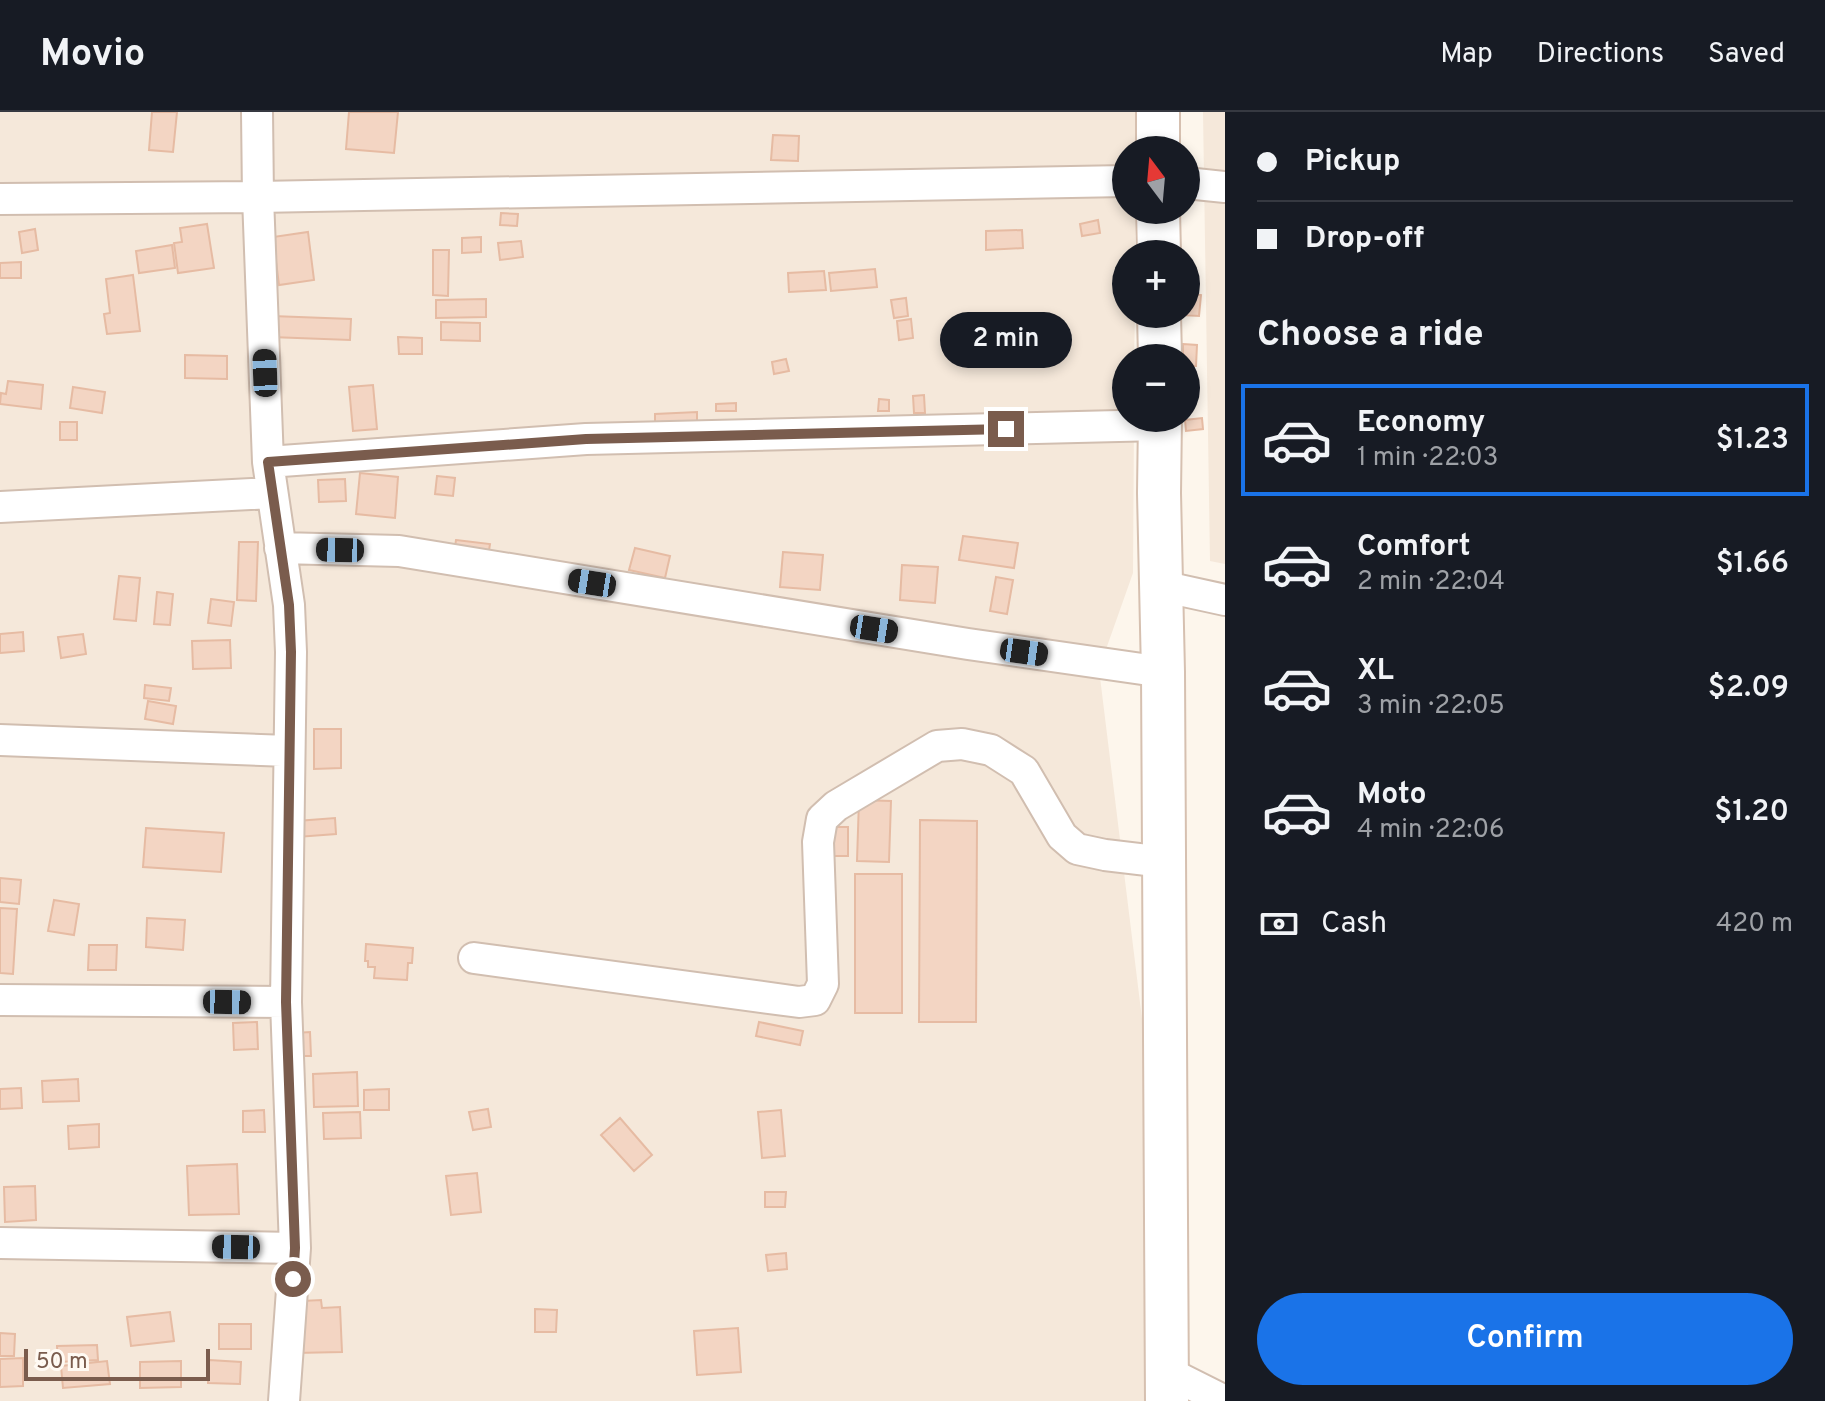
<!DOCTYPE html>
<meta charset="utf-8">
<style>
body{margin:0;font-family:Overpass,sans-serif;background:#242831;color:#f1f3f6;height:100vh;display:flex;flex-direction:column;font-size:30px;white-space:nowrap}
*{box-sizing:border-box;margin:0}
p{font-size:26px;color:#9ea1a6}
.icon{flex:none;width:44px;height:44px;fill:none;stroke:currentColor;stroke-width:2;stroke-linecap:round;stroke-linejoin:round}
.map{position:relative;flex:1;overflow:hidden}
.side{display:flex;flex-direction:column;background:#171b24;width:600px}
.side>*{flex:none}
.top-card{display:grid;align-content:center;height:176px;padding:0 32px;background:#171b24}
.needle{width:52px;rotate:344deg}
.fabs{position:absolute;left:1112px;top:24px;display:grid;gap:16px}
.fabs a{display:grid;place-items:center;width:88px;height:88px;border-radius:50%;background:#171b24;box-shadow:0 4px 12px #0003;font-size:40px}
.scale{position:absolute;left:24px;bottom:20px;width:186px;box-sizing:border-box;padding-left:8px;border:4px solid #7a5c4d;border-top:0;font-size:22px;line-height:28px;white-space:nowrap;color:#7a5c4d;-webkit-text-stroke:6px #fffaf3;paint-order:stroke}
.end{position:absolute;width:36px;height:36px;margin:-18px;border:10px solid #7a5c4d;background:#fff;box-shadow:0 0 0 4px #fff}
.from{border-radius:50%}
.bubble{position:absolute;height:56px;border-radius:28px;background:#171b24;box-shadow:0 4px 12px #0003;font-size:26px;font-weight:600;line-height:56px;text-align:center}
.car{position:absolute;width:24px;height:48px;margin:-24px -12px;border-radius:10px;box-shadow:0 0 6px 2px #0007;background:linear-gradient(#222 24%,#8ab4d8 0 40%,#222 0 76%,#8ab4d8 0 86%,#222 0)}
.top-card b{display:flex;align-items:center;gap:28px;height:76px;font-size:30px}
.top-card b+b{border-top:2px solid #363941}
.top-card i{width:20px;height:20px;background:#f1f3f6}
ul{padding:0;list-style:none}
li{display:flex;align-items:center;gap:24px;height:112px;margin:0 16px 12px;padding:0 16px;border:4px solid transparent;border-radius:0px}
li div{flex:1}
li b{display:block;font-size:30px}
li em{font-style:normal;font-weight:600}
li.active{border-color:#1a73e8}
li>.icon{width:72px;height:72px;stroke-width:1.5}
h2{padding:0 32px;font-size:36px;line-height:96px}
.pay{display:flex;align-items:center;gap:20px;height:88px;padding:0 32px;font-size:30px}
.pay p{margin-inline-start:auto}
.cta{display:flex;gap:16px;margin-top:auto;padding:16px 32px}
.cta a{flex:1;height:92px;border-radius:48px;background:#1a73e8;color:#fff;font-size:32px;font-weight:600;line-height:92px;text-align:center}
header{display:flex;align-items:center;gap:48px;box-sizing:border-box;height:112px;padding:0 40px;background:#171b24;border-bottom:2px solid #363941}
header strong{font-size:38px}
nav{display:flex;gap:44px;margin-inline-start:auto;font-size:28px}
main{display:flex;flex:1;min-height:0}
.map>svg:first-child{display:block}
.residential{fill:#f5e8da}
.building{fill:#f3d5c3;stroke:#e6bba3;stroke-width:2}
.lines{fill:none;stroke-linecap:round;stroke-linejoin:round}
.street-casing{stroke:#d1beb0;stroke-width:34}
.secondary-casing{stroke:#d6c0b0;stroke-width:46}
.street{stroke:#fff;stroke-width:30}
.secondary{stroke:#fff;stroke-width:42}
.route{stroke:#7a5c4d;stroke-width:10}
</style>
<header>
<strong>Movio</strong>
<nav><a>Map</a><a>Directions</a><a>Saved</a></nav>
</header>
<main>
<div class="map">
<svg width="1225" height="1289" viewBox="0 0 1225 1289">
<rect width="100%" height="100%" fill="#fdf6ec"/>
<!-- residential -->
<path class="residential" d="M0,0H1136V38H1126V98H1135V142H1126V202H1135L1134,246H1126V306H1134L1133,461L1099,557L1189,1289H0Z
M1203,0H1225V452L1210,449Z"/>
<!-- building -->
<path class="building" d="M152,0H177L173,40L149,38Z
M349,0H398L394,41L346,37Z
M773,23L799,24L798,49L771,48Z
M501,101L518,102L517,114L500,113Z
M1098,108L1100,121L1082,124L1080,112Z
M207,112L214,156L178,161L174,131L182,130L180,116Z
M35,117L38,138L22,141L19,120Z
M1022,118L1023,136L986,138V119Z
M308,120L314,168L279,173L273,125Z
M481,125V140L462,141V126Z
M521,129L523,145L500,148L498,131Z
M172,133L175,156L139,161L136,139Z
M433,138H449L448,184L433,183Z
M21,150V166H0V151Z
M875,157L877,175L831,179L829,161Z
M824,159L826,178L789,180L788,161Z
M133,163L140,219L107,222L104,202L110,201L106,167Z
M1186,181L1201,183L1199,204L1181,203L1186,202Z
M906,186L908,204L894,206L891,188Z
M486,187V205L436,206V188Z
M272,204L351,207L350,228L271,225Z
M911,207L913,226L899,228L897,209Z
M441,210L480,211V229L441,228Z
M995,213L998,232L981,235L977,217Z
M398,225L422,226V242H399Z
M1183,232L1197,233L1196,254H1186V246H1183Z
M185,243L227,244V267L185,266Z
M786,247L789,259L774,262L772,250Z
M8,269L43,273L41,297L0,292L1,281L6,282Z
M373,273L377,317L353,319L349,275Z
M73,275L105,280L102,301L70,296Z
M924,283L925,301H914L913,284Z
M879,287L889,288V299H878Z
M736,291V299H716V292Z
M697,300V312L655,314V302Z
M1202,306L1203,317L1186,319L1185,308Z
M60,310H77V328H60Z
M360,361L398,365L395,406L356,402Z
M437,364L455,366L453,384L435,382Z
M345,367L346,389L319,390L318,368Z
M963,424L1018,431L1014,456L959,448Z
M456,428L490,432L488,445L454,441Z
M239,430H258L256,489L237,488Z
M635,436L670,444L665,466L629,458Z
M783,440L823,443L820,478L780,475Z
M902,453L938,455L935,491L900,488Z
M119,464L140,466L136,509L114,507Z
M996,465L1013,468L1007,502L990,499Z
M157,480L173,482L170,513L154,512Z
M211,487L234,490L231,514L208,511Z
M23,520L24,539L0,541V522Z
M83,522L86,542L61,546L58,525Z
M230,528L231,556L193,557L192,529Z
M145,573L171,576L169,589L144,586Z
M148,589L176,594L173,612L145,607Z
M314,617H341V656L314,657Z
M859,688L891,689L889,750L857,749Z
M335,706L336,722L297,725V709Z
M920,708L977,709L976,910H919Z
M827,715H848V744H827Z
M146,716L224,721L221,760L143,755Z
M855,762H902V901H855Z
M0,766L21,768L19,792L0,790Z
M54,788L79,792L74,823L48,819Z
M0,796L17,797L13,862L0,861Z
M147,806L185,808L183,838L146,835Z
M366,832L413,836L412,851H408L407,868L374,866L375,855H368V849H365Z
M89,833H117L116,858H88Z
M257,910L258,937L234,938L233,911Z
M759,910L803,919L800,933L756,924Z
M310,920L311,944H296L295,921Z
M357,960L358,994L314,995L313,962Z
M78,967L79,989L43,990L42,969Z
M21,976L22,996L0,997V977Z
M389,977V998H364V978Z
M488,997L491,1015L473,1018L469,1000Z
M264,998L265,1020H243V999Z
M781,998L785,1044L762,1046L758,1000Z
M360,1000L361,1026L324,1027L323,1001Z
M620,1006L652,1043L634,1059L601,1023Z
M99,1012V1035L69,1037L68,1014Z
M237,1052L239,1102L189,1103L187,1054Z
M477,1061L481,1100L451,1103L446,1064Z
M35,1074L36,1108L5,1110L4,1075Z
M765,1080H786L785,1095H765Z
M786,1141L787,1157L768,1159L766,1143Z
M321,1188L322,1196L340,1195L342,1240L295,1241L302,1189Z
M535,1197L557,1198L556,1220H535Z
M170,1200L174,1229L131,1234L127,1205Z
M219,1212H251V1237H219Z
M738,1216L741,1260L697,1263L694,1219Z
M0,1221L15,1222L14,1244H0Z
M97,1233L98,1248L58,1250L57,1234Z
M23,1246V1274L0,1275V1247Z
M209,1248L241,1250L240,1272L208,1271Z
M107,1249L110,1272L63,1276L61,1254Z
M181,1249V1275L140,1276V1250Z"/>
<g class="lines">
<!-- street casing -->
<g class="street-casing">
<path id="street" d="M257,0L258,85L268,350L289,493L291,540L286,890L295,1136L284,1289
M1186,71L1225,75
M0,87L258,85L1126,69
M268,350L586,327L1160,313
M0,395L272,381
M280,436L399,439L968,532L1163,560
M1161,474L1225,488
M0,628L288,639
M474,846L799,890L815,888L823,872L818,730L822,707L836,694L937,634L962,632L991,638L1024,659L1062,724L1077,737L1105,743L1164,750
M0,888L286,890
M0,1131L295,1136
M1167,1260L1225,1289"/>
</g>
<!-- secondary casing -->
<g class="secondary-casing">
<path id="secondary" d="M1158,0V38
M1158,98L1159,142
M1159,202L1160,246
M1160,306L1159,381L1163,560L1167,1289"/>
</g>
<!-- street -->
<use href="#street" class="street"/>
<!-- secondary -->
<use href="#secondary" class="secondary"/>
</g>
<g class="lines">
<!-- route -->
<path class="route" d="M293,1167L295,1136L286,890L291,540L289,493L268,350L586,327L1006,317"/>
</g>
</svg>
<div class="fabs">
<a><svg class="needle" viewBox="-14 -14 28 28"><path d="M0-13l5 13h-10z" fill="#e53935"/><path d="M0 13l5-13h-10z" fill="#9ea1a6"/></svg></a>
<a>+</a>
<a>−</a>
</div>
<div class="scale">50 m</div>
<i class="end from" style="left:293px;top:1167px"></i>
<i class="end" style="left:1006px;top:317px"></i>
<div class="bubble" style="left:940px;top:200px;width:132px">2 min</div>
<i class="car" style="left:265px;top:261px;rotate:358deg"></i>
<i class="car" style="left:340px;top:438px;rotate:271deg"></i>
<i class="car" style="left:592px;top:471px;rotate:279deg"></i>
<i class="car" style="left:874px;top:517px;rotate:99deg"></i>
<i class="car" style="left:1024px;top:540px;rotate:98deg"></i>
<i class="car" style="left:227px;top:890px;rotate:91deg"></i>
<i class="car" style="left:236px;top:1135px;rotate:271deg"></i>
</div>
<section class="side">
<div class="top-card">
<b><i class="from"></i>Pickup</b>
<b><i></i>Drop-off</b>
</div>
<h2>Choose a ride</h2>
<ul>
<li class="active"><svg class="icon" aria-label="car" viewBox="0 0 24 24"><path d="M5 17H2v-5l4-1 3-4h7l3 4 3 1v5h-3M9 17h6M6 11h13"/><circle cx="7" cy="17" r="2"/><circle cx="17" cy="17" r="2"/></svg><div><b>Economy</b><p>1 min · 22:03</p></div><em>$1.23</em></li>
<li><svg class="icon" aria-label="car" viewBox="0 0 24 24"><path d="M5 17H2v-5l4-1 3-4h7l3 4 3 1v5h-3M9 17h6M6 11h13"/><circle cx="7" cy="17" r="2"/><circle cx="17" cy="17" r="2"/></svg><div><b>Comfort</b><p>2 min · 22:04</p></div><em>$1.66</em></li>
<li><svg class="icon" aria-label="car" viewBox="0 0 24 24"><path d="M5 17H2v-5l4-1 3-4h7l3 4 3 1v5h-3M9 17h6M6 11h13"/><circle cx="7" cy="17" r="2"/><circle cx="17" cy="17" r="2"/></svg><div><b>XL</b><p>3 min · 22:05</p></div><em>$2.09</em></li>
<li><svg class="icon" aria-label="car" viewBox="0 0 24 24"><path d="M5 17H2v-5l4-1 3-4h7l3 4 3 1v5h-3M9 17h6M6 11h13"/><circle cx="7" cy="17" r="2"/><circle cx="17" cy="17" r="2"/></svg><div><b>Moto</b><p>4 min · 22:06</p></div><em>$1.20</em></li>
</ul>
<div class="pay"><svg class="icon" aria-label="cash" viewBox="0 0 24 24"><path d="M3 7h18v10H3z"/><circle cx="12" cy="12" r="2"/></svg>Cash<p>420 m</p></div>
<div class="cta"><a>Confirm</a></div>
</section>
</main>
